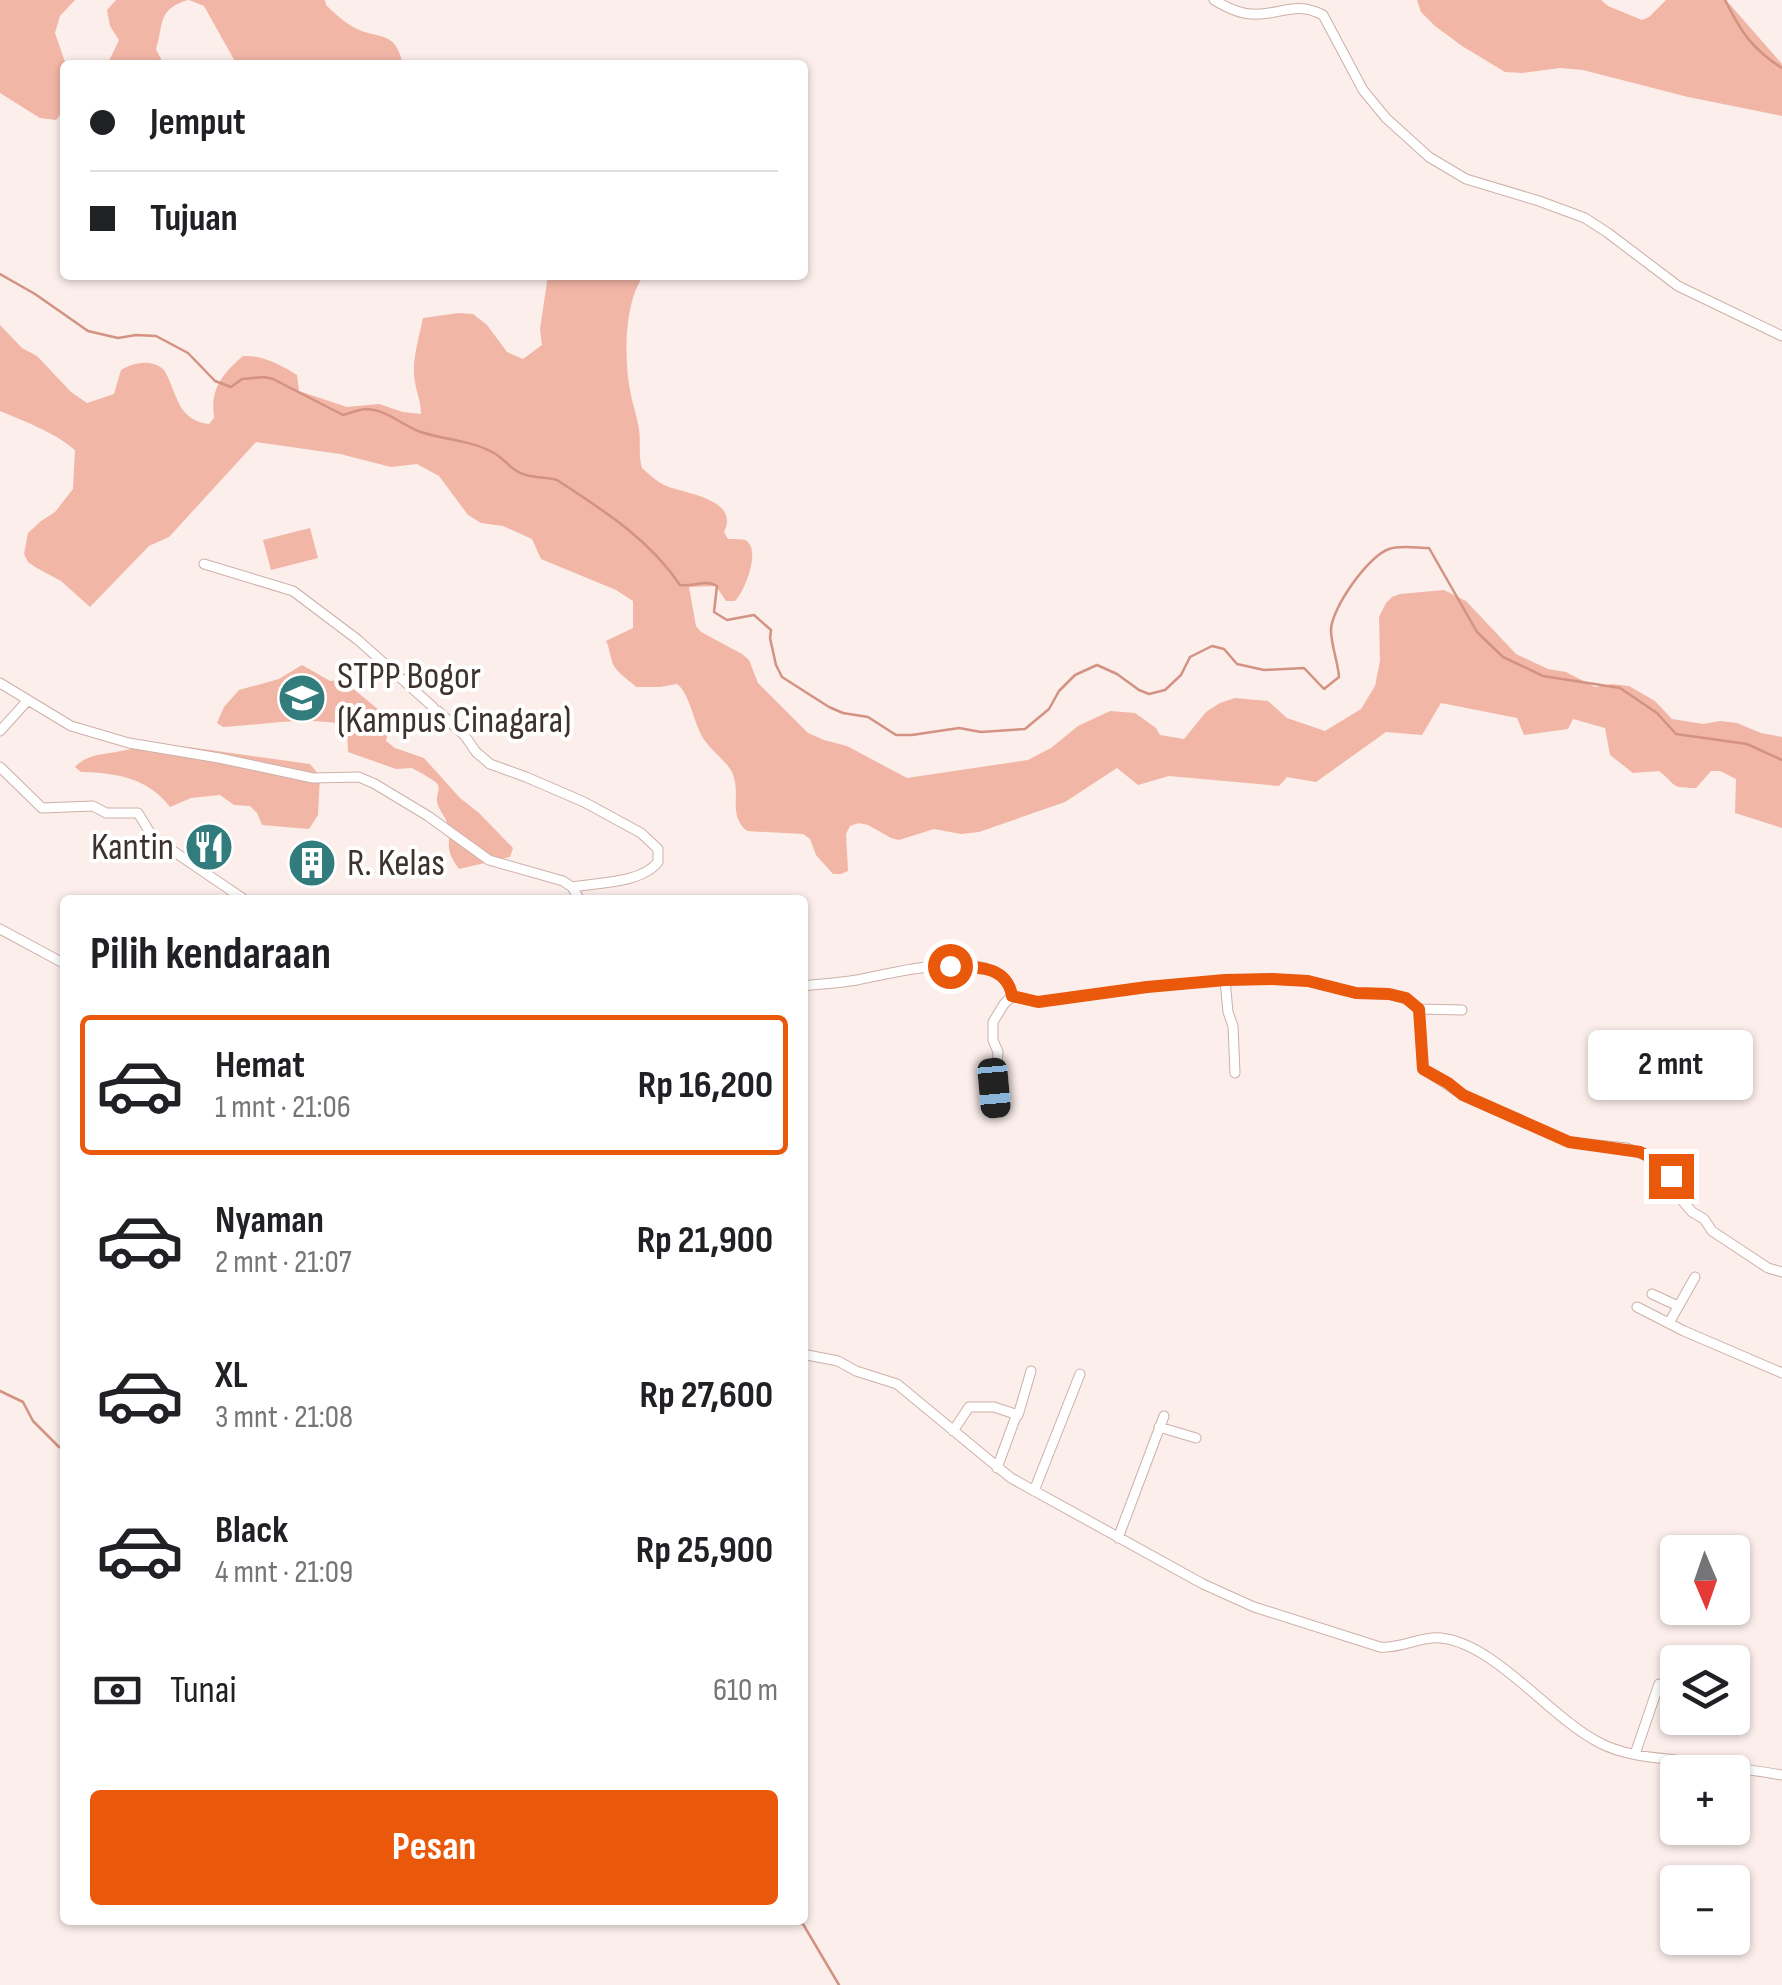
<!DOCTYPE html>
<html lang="id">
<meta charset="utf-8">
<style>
body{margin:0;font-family:"Sofia Sans Condensed",sans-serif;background:#f6f6f6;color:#202124;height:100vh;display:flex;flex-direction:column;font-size:38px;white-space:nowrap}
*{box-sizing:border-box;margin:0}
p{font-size:32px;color:#757577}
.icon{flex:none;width:55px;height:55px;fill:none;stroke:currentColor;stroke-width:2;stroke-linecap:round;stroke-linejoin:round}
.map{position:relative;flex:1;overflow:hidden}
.side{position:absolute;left:60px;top:895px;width:748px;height:1030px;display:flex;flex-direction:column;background:#fff;border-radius:10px;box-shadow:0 2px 8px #0004}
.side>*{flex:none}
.banner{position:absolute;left:60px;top:60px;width:748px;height:220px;border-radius:10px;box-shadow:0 2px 8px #0004;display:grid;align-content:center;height:220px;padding:0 30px;background:#fff}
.needle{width:65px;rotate:178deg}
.fabs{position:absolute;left:1660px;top:1535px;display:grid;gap:20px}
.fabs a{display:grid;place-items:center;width:90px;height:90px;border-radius:10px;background:#fff;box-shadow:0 2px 8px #0004;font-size:50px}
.end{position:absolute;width:45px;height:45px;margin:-22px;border:12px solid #ea580c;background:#fff;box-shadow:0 0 0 5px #fff}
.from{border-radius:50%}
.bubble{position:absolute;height:70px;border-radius:10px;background:#fff;box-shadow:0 2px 8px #0004;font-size:32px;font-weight:700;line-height:70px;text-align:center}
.car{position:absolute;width:30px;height:60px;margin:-30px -15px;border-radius:12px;box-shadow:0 0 8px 2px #0007;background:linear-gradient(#222 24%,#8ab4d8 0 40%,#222 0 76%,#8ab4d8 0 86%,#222 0)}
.banner b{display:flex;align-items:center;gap:35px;height:95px;font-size:38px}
.banner b+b{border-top:2px solid #e0e0e0}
.banner i{width:25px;height:25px;background:#202124}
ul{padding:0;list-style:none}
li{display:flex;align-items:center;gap:30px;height:140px;margin:0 20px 15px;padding:0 10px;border:5px solid transparent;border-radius:10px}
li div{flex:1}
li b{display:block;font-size:38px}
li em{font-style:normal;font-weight:700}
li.current{border-color:#ea580c}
li>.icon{width:90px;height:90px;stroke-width:1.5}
h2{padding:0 30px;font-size:45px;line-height:120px}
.pay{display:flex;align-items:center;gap:25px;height:110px;padding:0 30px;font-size:38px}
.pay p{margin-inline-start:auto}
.primary-button{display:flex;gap:20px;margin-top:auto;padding:20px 30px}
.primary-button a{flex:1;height:115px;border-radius:10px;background:#ea580c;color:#fff;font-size:40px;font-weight:700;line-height:115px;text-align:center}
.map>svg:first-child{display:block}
.green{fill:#f2b6a6}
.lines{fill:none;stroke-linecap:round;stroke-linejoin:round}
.stream{stroke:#d39282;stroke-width:2.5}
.street-casing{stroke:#cdb0a8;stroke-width:11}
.street{stroke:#fff;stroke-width:9}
.route{stroke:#ea580c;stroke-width:12}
.labels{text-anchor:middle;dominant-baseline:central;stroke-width:8;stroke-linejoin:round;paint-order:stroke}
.poi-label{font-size:38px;fill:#3e322f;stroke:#fff;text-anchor:start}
</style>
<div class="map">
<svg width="1782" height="1985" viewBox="0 0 1782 1985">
<rect width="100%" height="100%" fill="#fbeeeb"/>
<!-- green -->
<path class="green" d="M0,0H75L60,16L55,33L66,65L65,109L56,120L40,118L0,93Z
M116,0H188C157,9 164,24 156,49L164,65H107L119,40L110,26L107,10Z
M189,0H325L326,5C334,13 343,21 353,27C379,41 395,28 403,65H237L204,6Z
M1417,0H1601L1608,6L1642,20L1649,17L1666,0H1726L1782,64V116L1688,97L1583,70L1560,68L1522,73L1505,72L1462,46L1435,26L1421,12Z
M548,275H644C624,302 624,357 630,390C632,403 637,416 639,429C641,442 638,454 642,468C650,475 659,484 669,487C688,494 740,500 724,532L728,539C730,539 743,539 745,540C762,548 745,591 735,601H726L716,586L689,587L696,626L701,632L742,654L749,660L758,683L808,733L824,740L847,746L907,778L1028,760L1051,748L1078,726L1110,711L1135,713L1156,728L1160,735L1184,739L1206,712L1220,703L1235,698L1268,701L1287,718L1325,731L1361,709L1375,686L1380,661L1379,617L1386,603L1392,597L1400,594L1444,590L1466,601L1516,654L1548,669L1566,672L1595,687L1612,684L1629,686L1655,701L1672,719L1703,724L1720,721L1737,723L1761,733L1782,737V828L1735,813L1736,779L1720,771H1711L1696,788C1669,788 1677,785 1659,771L1633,773L1610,755L1605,728L1573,719L1568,729L1524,735L1517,718L1441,703L1422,735L1386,732L1316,782L1287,777L1279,786L1169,776L1138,785L1117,768L1065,802L979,832L961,834L934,829L899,840L891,838L868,825L859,823L850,826L846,834L848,871L841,874H833L816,855L810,839L803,834L747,831C727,814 742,794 732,772C725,760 713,752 705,741C694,726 690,693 677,684L660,687H636C629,680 617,673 613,664C610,657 610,649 606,641L633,628V601L616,590L541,559L532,539L503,526L481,523L468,515L439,476L417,464L391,467L340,454L256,442L169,537L149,546L90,607L61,581L35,567L28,562L24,554L28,533L41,521L55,512L73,489L75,450C52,431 28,423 0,411V325L22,348L37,356L71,392L87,403L114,394L121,370C134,362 153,359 164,370C178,393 176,420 209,424L214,418C210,389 222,374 243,356C262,355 281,365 297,375L299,391L347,407L379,404L403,412L421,414C421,402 417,394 415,382C411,362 419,338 423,318L458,313L473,314L487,325L507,352L523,359L542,345L540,329Z
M310,528L318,558L271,570L263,540Z
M302,665L330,681L339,680L351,687L391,720L386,741L395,748L424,758L460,798L479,813L513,848L510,857L459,869C442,846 453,846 447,823C445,815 438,810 437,801C436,796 440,790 438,785C437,781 417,771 412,768L396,769L348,752L347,728L345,725C309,716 260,725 223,727L217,723L224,707L239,690L279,679Z
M154,745L188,747L310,764L320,776L318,815L309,829L262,825L257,813L250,806L234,805L220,795L191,798L170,807C148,778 117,773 81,772L75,767C88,753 104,755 121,751C133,749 142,746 154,745Z"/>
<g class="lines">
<!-- stream -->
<path class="stream" d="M1725,0C1741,32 1752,49 1782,68
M0,274L35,294L88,331L118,338L136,335L156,336L188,353L215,381L231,387L242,379L264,377L273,379L343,415C351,413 359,409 367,409C386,410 401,424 418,431C442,440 472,440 494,453C506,460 511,471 526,475C536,478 547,477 557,480C603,510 649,539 680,585C693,587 705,579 717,586L714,612L727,620L754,615L771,630L770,638L776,665L782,677L829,707L843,713L868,717L896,735H912L959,728L981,732L1025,729L1049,709L1059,691L1075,675L1097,665L1117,674L1139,690L1149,694L1165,690L1181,675L1190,657L1212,646L1224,649L1237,664L1264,670L1304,668L1324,689L1339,677C1338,662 1331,645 1331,630C1331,609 1368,556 1389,549C1400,545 1417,548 1429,548L1477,632L1503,657L1543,676L1620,688L1657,713L1676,734L1747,744L1782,760
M0,1391L23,1402L33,1421L59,1447L65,1448
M707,1920H710
M793,1920L803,1924L839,1985"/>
<!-- street casing -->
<g class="street-casing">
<path id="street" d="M1214,0C1224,6 1240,14 1252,14C1280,16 1294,0 1323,15L1363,90L1386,118L1429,157L1466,179L1539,201L1585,218L1608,233L1678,286L1782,336
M204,564L293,591L358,640L433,707
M0,683L71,726L129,743L219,758L313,778L359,777L375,784L428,816L489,860L563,881L572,887L580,900
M438,711L465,736L476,752L490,764L526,777L584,802L641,833L658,849V862C642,883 597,883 572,887
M0,731L28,700
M0,767L42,808L93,806L106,813H138L149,831L157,840L245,900
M0,929L65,964
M1225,980L1228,1012L1233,1026L1235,1073
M802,986C821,984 839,983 857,980C891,974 1004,941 1012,996L1038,1002L1147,987L1225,980L1272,979L1308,981L1356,993L1389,994L1406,999L1419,1009L1423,1069L1463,1095L1569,1142L1626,1148L1651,1157L1668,1171L1681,1199L1692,1212L1704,1219L1712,1231L1768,1268L1782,1272
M1419,1009L1462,1010
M997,1112L995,1088L998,1052L993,1040V1022L1004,1004L1012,996
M1652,1294L1678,1306
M1637,1307L1684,1331L1782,1373
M1669,1323L1695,1277
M802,1354L838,1361L856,1371L897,1384L1011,1478L1203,1584L1254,1607L1380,1647C1401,1649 1420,1636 1441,1638C1496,1644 1550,1718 1600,1743C1623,1755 1650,1757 1675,1760C1711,1765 1747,1769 1782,1775
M1159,1427L1196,1438
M953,1431L969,1407H994L1018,1415
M997,1468L1015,1419L1019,1412L1031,1371
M1034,1491L1080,1374
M1118,1538L1164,1416
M1635,1754L1659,1684"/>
</g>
<!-- street -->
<use href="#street" class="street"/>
</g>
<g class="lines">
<!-- route -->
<path class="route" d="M950,966C975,967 1007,965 1012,996L1038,1002L1147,987L1225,980L1272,979L1308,981L1356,993L1389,994L1406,998L1419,1009L1423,1069L1448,1083L1463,1095L1569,1142L1640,1152L1659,1162L1671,1176"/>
</g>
<!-- icons -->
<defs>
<g id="university-disc" transform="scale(2.5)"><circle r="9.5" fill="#337c7d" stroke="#fff"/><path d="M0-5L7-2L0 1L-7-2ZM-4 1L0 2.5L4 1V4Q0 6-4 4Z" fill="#fff"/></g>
<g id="restaurant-disc" transform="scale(2.5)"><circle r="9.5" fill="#337c7d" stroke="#fff"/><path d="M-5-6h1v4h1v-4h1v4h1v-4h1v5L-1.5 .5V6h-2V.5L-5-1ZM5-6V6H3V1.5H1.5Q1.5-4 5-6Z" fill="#fff"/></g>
<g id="building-disc" transform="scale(2.5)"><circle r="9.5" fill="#337c7d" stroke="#fff"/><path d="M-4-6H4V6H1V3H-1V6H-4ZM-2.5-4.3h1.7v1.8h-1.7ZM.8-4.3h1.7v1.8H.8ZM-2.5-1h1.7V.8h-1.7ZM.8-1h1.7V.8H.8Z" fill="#fff"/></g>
</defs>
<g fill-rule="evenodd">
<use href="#university-disc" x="302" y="698"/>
<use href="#restaurant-disc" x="209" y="847"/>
<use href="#building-disc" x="312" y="863"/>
</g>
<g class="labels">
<!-- poi labels -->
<g class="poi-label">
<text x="337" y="676">STPP Bogor<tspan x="337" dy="44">(Kampus Cinagara)</tspan></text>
<text x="174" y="847" text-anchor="end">Kantin</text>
<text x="347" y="863">R. Kelas</text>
</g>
</g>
</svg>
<div class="fabs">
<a><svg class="needle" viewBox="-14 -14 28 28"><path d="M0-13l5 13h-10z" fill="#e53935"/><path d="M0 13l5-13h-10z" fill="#757577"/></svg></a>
<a><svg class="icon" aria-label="layers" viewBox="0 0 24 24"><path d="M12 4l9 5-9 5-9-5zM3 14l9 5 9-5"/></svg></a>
<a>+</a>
<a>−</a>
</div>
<i class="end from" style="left:950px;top:966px"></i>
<i class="end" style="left:1671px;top:1176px"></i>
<div class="bubble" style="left:1588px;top:1030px;width:165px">2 mnt</div>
<i class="car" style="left:994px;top:1088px;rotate:175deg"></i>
<div class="banner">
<b><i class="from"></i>Jemput</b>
<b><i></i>Tujuan</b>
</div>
<section class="side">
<h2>Pilih kendaraan</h2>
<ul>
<li class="current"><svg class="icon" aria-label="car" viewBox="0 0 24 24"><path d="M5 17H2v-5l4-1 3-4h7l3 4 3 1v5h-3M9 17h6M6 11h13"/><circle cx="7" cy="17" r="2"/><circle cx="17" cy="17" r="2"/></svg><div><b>Hemat</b><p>1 mnt · 21:06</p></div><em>Rp 16,200</em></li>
<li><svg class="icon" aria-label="car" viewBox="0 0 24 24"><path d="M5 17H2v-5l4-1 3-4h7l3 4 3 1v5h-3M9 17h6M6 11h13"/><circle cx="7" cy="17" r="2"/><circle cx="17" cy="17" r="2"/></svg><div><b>Nyaman</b><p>2 mnt · 21:07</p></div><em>Rp 21,900</em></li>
<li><svg class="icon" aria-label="car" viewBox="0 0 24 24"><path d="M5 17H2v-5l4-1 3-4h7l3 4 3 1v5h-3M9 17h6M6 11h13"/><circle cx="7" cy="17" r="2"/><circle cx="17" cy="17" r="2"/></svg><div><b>XL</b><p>3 mnt · 21:08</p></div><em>Rp 27,600</em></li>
<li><svg class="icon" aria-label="car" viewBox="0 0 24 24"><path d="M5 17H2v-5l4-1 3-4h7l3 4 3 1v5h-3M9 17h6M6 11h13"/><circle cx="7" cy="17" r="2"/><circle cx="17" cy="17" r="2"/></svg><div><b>Black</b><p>4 mnt · 21:09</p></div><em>Rp 25,900</em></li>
</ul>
<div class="pay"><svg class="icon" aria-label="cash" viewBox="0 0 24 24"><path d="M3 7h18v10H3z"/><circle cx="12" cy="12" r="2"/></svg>Tunai<p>610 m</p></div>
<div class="primary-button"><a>Pesan</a></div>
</section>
</div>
